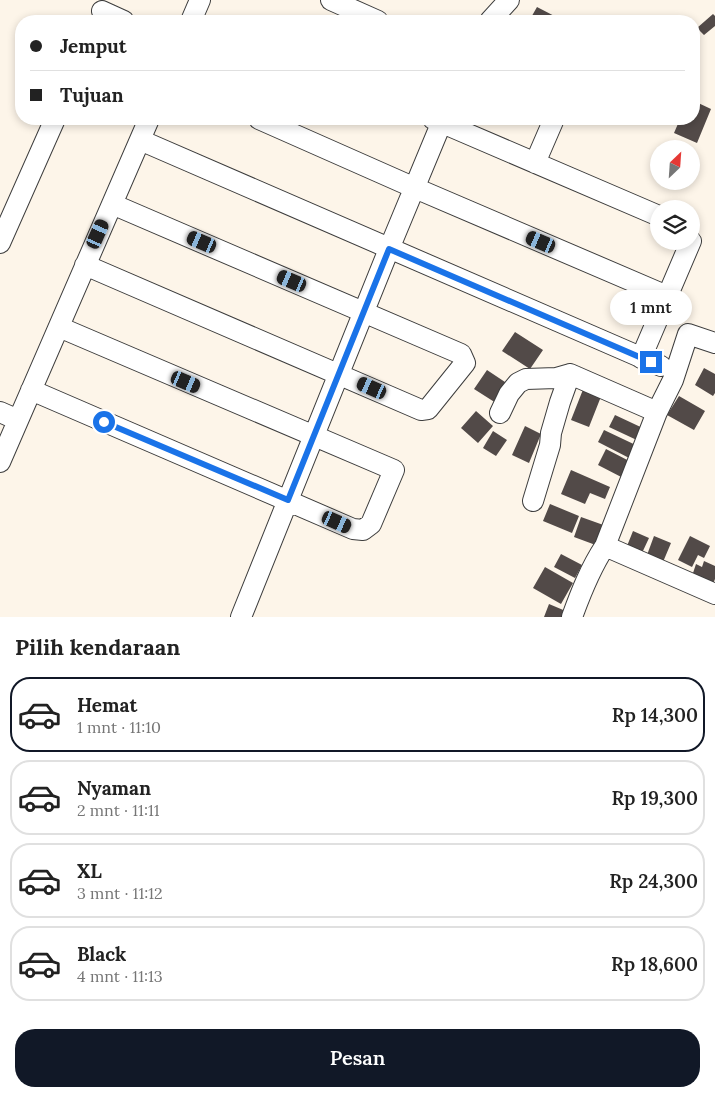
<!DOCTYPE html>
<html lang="id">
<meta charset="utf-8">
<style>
body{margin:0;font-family:Lora,serif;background:#f6f6f6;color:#222;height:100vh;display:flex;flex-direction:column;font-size:19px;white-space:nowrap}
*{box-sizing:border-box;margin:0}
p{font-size:16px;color:#767676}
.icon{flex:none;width:28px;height:28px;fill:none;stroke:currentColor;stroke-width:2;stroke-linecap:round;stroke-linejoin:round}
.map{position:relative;height:617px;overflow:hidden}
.sheet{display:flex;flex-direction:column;background:#fff;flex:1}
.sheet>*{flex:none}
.banner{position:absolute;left:15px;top:15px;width:685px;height:110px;border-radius:20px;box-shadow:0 2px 8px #0003;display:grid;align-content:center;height:110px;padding:0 15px;background:#fff}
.needle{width:32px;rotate:25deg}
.buttons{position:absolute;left:650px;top:140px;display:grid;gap:10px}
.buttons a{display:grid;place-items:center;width:50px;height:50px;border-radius:50%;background:#fff;box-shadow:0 2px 8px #0003;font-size:25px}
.end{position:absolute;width:22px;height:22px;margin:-11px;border:6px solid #1a73e8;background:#fff;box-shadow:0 0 0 2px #fff}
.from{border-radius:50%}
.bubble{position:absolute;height:35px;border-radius:18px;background:#fff;box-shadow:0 2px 8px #0003;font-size:16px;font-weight:600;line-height:35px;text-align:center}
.car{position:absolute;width:15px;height:30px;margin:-15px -8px;border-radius:6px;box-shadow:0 0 4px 1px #0007;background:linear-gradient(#222 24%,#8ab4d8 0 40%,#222 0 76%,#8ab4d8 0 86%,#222 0)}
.banner b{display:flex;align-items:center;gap:18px;height:48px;font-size:19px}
.banner b+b{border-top:1px solid #e0e0e0}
.banner i{width:12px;height:12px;background:#222}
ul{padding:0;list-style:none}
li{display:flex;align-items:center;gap:15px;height:75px;margin:0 10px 8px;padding:0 5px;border:2px solid #e0e0e0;border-radius:20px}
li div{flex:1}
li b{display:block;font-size:19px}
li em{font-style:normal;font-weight:600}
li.current{border-color:#111827}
li>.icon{width:45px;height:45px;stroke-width:1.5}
h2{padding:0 15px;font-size:22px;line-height:60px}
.cta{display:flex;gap:10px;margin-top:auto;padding:10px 15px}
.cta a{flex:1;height:58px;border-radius:20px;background:#111827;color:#fff;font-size:20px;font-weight:600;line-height:58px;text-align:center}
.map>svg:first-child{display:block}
.building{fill:#524a48}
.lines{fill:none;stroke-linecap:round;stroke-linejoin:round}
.minor-casing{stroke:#3d3d3d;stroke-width:22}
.minor{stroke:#fff;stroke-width:20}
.route{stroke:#1a73e8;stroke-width:6}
</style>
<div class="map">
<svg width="715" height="617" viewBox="0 0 715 617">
<rect width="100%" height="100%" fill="#fdf5e9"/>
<!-- building -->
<path class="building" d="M537,7L564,21H529Z
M713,14L715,16V26L704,35L697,28Z
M694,101L711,109L697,143L674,133L680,119H694Z
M515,332L543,350L530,369L502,351Z
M704,368L715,374V393L713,396L695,385Z
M487,370L508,384L496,403L474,389Z
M584,387L602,394L589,427L571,420Z
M679,396L705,411L694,430L667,415Z
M476,411L493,426L478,443L461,428Z
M615,415L647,430L641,442L609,427Z
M525,426L541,434L529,463L512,455Z
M604,430L642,448L635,461L598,442Z
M493,431L507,440L496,456L483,448Z
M606,449L635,464L627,480L598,465Z
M571,470L610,487L605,499L590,493L585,504L561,494Z
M550,504L579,516L572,533L543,521Z
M581,517L609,527L601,547L574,537Z
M633,531L649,538L642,553L627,546Z
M654,536L671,543L663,562L647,555Z
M690,536L710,546L704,558L698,555L692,567L678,560Z
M561,554L582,565L575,578L554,567Z
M704,561L715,566V579L711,589L696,582L699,576L693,573L696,564L702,567Z
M545,567L573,583L561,604L533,588Z
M549,604L568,612L566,617H544Z"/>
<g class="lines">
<!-- minor casing -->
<g class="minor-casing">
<path id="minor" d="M331,0L378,21
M102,11L124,21
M191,21L200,0
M490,21L509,0
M259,119L415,188L667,296
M433,119L659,216
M140,140L661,366
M535,163L554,119
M0,243L55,119
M85,265L421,410L428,409L465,363L461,354L112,204
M641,358L691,241
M31,390L353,529L363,530L371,524L394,470L59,327
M0,412L18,420
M500,413L509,394L518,383L526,379L556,378L570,374L657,412
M0,462L149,119
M533,501L550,445L551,433L560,402L570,374
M605,546L715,594
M241,617L389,249L443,119
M572,617C581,592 590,569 605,546L657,412L673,380L688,334L715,343"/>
</g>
<!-- minor -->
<use href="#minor" class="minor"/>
</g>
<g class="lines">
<!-- route -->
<path class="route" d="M104,422L288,500L389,249L651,362"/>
</g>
</svg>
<div class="buttons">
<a><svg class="needle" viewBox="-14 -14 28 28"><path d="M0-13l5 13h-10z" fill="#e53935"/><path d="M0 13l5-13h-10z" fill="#767676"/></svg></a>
<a><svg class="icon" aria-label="layers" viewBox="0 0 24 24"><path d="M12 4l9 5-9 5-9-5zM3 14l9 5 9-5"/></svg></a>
</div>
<i class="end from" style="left:104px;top:422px"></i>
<i class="end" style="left:651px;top:362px"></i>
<div class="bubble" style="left:610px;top:290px;width:82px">1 mnt</div>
<i class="car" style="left:98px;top:234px;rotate:24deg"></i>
<i class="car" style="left:202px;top:242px;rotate:293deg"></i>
<i class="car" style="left:541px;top:242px;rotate:293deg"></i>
<i class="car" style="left:292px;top:281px;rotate:293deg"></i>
<i class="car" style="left:186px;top:382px;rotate:113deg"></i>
<i class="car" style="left:372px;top:388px;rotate:294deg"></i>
<i class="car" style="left:337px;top:522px;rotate:114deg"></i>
<div class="banner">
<b><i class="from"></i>Jemput</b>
<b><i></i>Tujuan</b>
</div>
</div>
<section class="sheet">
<h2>Pilih kendaraan</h2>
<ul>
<li class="current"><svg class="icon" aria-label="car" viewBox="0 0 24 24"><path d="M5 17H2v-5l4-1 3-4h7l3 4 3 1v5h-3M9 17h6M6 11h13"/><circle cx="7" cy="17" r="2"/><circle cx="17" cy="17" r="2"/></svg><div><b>Hemat</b><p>1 mnt · 11:10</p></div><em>Rp 14,300</em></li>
<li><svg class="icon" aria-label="car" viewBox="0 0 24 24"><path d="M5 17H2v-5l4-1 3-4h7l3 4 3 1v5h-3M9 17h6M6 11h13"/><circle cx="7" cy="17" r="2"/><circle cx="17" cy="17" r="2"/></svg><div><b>Nyaman</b><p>2 mnt · 11:11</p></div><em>Rp 19,300</em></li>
<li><svg class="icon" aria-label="car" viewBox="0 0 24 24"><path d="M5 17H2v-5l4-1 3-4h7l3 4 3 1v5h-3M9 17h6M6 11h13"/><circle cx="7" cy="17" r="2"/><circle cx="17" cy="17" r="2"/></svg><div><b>XL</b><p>3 mnt · 11:12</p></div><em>Rp 24,300</em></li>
<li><svg class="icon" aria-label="car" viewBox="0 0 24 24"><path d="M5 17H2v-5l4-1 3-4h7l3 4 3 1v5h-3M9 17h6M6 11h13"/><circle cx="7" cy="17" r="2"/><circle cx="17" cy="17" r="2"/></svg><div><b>Black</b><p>4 mnt · 11:13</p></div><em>Rp 18,600</em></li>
</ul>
<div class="cta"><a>Pesan</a></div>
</section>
